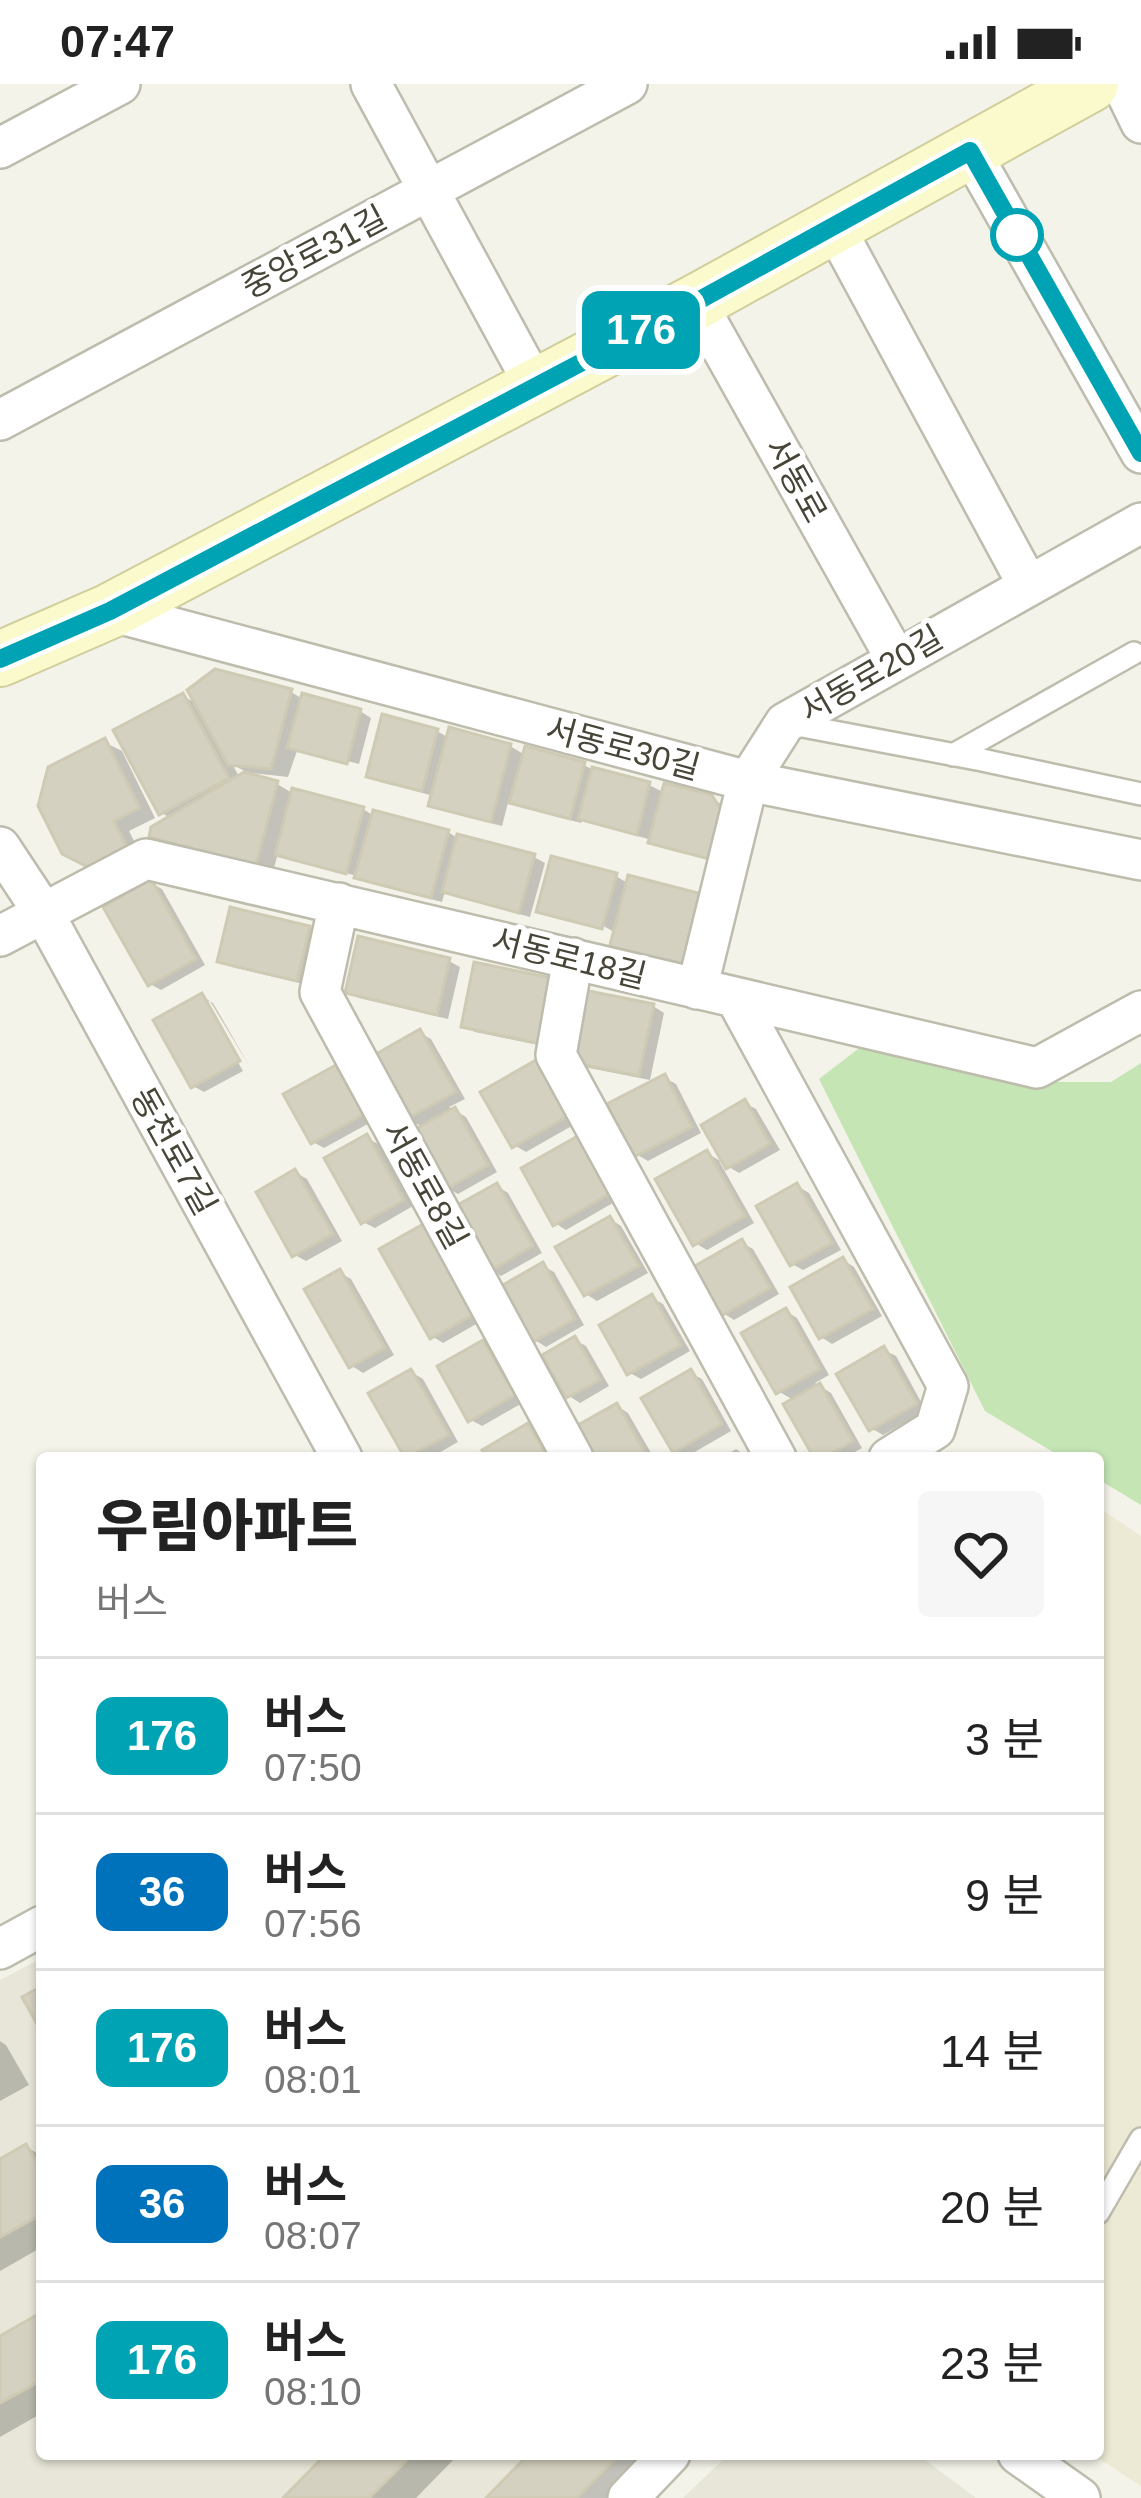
<!DOCTYPE html>
<html lang="ko">
<head>
<meta charset="utf-8">
<style>
  :root { --surface:#fff; --page:#f6f6f6; --text:#222; --muted:#767676; --line:#e0e0e0 }
  body { margin:0; font-family:Arial,"Noto Sans KR",sans-serif; background:var(--page); color:var(--text); height:100vh; display:flex; flex-direction:column; font-size:45px; white-space:nowrap }
  * { box-sizing:border-box; margin:0 }
  p { font-size:39px; color:var(--muted) }
  .icon { flex:none; width:66px; height:66px; fill:none; stroke:currentColor; stroke-width:2; stroke-linecap:round; stroke-linejoin:round }
  .map { position:relative; flex:1; overflow:hidden }
  .drawer { position:absolute; left:36px; top:1368px; width:1068px; height:1008px; display:flex; flex-direction:column; background:var(--surface); border-radius:12px; box-shadow:0 3px 9px #0004 }
  .drawer>* { flex:none }
  .badge { padding:0 24px; border-radius:18px; font-size:42px; line-height:78px }
  .map>.badge { position:absolute; translate:-50% -50%; box-shadow:0 0 0 6px #fff }
  .round { display:grid; place-items:center; flex:none; width:126px; height:126px; border-radius:12px; background:var(--page) }
  .headline { display:flex; align-items:center; justify-content:space-between; height:204px; padding:0 60px }
  h1 { font-size:57px; font-weight:800; line-height:90px }
  ul { padding:0; list-style:none }
  li { display:flex; align-items:center; gap:36px; height:156px; padding:0 60px; border-top:3px solid var(--line) }
  li div { flex:1 }
  li b { display:block; font-size:45px }
  li em { font-style:normal }
  li .badge { min-width:132px; font-weight:700; text-align:center }
  .status { display:flex; justify-content:space-between; align-items:center; height:84px; padding:0 60px; background:var(--surface); direction:ltr }
  .status svg { height:33px; fill:currentColor }
  .map>svg:first-child { display:block }
  .residential { fill:#e7e6d8 }
  .education { fill:#ecead4 }
  .green { fill:#c5e5b5 }
  .shadow { fill:#0003; fill-rule:evenodd }
  .building { fill:#d4d1c0; stroke:#cfcab3; stroke-width:3 }
  .lines { fill:none; stroke-linecap:round; stroke-linejoin:round }
  .lane-casing { stroke:#bebcad; stroke-width:26 }
  .street-casing { stroke:#bebcad; stroke-width:44 }
  .secondary-casing { stroke:#d0ce9c; stroke-width:58 }
  .lane { stroke:#fff; stroke-width:21 }
  .street { stroke:#fff; stroke-width:39 }
  .secondary { stroke:#fbfacc; stroke-width:54 }
  .line-casing { stroke:#fff; stroke-width:27 }
  .line { stroke:#00a3b4; stroke-width:18 }
  .stop-dot { fill:#fff; stroke:#00a3b4; stroke-width:6 }
  .labels { text-anchor:middle; dominant-baseline:central; stroke-width:10; stroke-linejoin:round; paint-order:stroke }
  .street-label { font-size:33px; fill:#474438; stroke:#fff }
</style>
</head>
<body>
<div class="status"><b>07:47</b><svg viewBox="0 0 49 12"><path d="M0 12V9h3v3zM5 12V6h3v6zM10 12V3h3v9zM15 12V0h3v12zM26 1h20v11H26zM47 4h2v5h-2z"/></svg></div>
<div class="map">
<svg width="1141" height="2414" viewBox="0 0 1141 2414">
  <rect width="100%" height="100%" fill="#f3f3e9"/>
  <path class="residential" d="M42,1874v496h574l-44,44h-572v-518z
    M729,2370h188l59,44h-293z"/>
  <path class="education" d="M1098,1423l43,29v950l-49,-32h6z"/>
  <path class="green" d="M871,955l163,43h77l30,-19v442l-43,-26v-21h-35l-78,-47 -166,-332z"/>
  <path class="shadow" d="M216,588l75,20 12,7 57,12 11,7 -12,46 -61,-16 -10,29 -37,-4 -1,4 27,7 17,10 69,15 11,7 74,16 8,5 78,20 11,6 -15,54 -74,-20 -11,-6 -3,11 -73,-19 -11,-7 -69,-16 -11,-7 -5,19 -104,-27 -17,-10 19,-17 -10,-5 22,-117 16,9zM232,680l16,9 -8,5z
    M437,647l12,7 61,8 15,9 59,10 9,5 56,15 16,8 46,5 12,7 5,60 -65,-17 -11,-8 -59,-16 -10,-6 -2,5 -57,-15 -15,-9 -7,27 -59,-15 -11,-6 2,-9 -54,-14 -11,-6z
    M104,658l18,9 33,67 -26,13 14,28 -33,17z
    M616,792l13,8 -13,49 -25,-14 -3,5 7,4 -44,-11 -11,-7z
    M151,799l11,6 43,76 -44,25 -11,-6z
    M309,845l11,6 -12,50 -76,-18 -11,-7z
    M449,877l11,6 -12,52 -89,-21 -11,-6z
    M477,882l76,82 -78,-16 -11,-7z
    M202,912l11,7 37,64 -40,-66h-7l40,70 -39,21 -11,-6z
    M653,922l11,7 -14,67 -66,-13 -11,-6z
    M420,949l11,6 34,60 -16,8 17,10 31,55 -39,22 -11,-6 -23,-60 -17,-10z
    M536,979l11,7 30,53 -51,29 -12,-7z
    M336,984l11,7 26,46 -49,27 -11,-6z
    M665,994l11,6 25,49 -53,28 -12,-7z
    M745,1019l11,6 24,41 -41,23 -20,-12 35,62 -47,27 -12,-7 12,-90 20,12z
    M583,1053l42,59 -59,34 -11,-7z
    M367,1054l11,6 35,62 -38,22 -12,-6z
    M295,1088l12,7 35,62 -36,20 -11,-6z
    M497,1102l11,7 34,60 -41,23 -11,-7z
    M797,1102l12,7 32,57 -38,20 -11,-6z
    M610,1135l11,7 27,47 -51,28 -11,-7z
    M742,1159l11,6 26,45 -45,26 -11,-7z
    M383,1166l102,69 -42,24 -11,-7z
    M843,1176l11,7 28,49 -50,28 -11,-7z
    M543,1182l11,6 30,53 -38,22 -11,-7z
    M340,1189l11,6 43,76 -31,18 -11,-7z
    M652,1214l11,6 27,47 -49,28 -11,-6z
    M786,1227l11,7 32,57 -14,8 16,10 31,55 -18,10h-27l-22,-57 -17,-10z
    M575,1256l11,6 23,40 -29,17 -11,-7z
    M483,1259l11,7 30,52 -42,24 -11,-6z
    M884,1266l12,6 30,55 -43,24 -12,-7z
    M411,1288l12,7 35,63 -28,16 -22,-1 -36,-63z
    M691,1289l11,6 29,52 -45,26 -11,-6z
    M617,1322l11,7 26,45h-66z
    M528,1343l11,6 14,25h-63z
    M736,1365l13,9h-28z
    M0,1957l6,4 23,40 -29,16z
    M26,2063l16,9v91l-42,24v-109z
    M42,2232v97l-42,24v-98z
    M330,2370h129l-43,44h-129z
    M534,2370h133l-43,44h-134z"/>
  <path class="building" d="M215,585l77,20 -21,80 -43,-4 -41,-75z
    M183,609l46,85 -70,37 -46,-85z
    M302,609l59,16 -14,55 -60,-16z
    M382,630l56,15 -16,62 -56,-14z
    M449,643l62,17 -20,78 -63,-16z
    M105,654l35,70 -26,13 14,28 -38,19 -28,-14 -24,-48 10,-39z
    M525,662l60,16 -15,57 -61,-16z
    M592,683l58,15 -13,53 -59,-16z
    M244,688l34,9 -22,84 -107,-28 2,-10z
    M664,699l48,12 16,27 -11,39 -69,-18z
    M292,704l72,19 -18,67 -71,-19z
    M373,726l76,20 -18,68 -77,-20z
    M457,750l78,20 -16,59 -77,-21z
    M551,772l66,17 -15,56 -66,-17z
    M628,791l78,20 -20,74 -77,-20z
    M151,795l45,80 -48,27 -45,-79z
    M230,823l80,19 -13,55 -80,-19z
    M358,852l92,22 -13,57 -92,-22z
    M474,878l82,17 -14,65 -81,-17z
    M584,906l70,14 -15,72 -70,-14z
    M202,909l38,68 -49,27 -38,-68z
    M420,945l36,63 -51,28 -36,-62z
    M536,976l32,56 -56,32 -32,-56z
    M336,981l28,49 -53,30 -28,-50z
    M665,990l27,53 -58,30 -27,-53z
    M745,1015l25,45 -44,25 -25,-44z
    M455,1023l33,58 -43,25 -33,-59z
    M583,1049l33,57 -63,36 -32,-58z
    M367,1050l37,66 -43,24 -37,-66z
    M707,1066l38,66 -52,30 -38,-67z
    M295,1085l38,65 -41,23 -36,-65z
    M497,1099l36,63 -45,26 -36,-64z
    M797,1099l35,60 -42,23 -34,-60z
    M610,1132l29,50 -55,30 -29,-49z
    M425,1139l51,90 -46,26 -51,-90z
    M742,1155l28,49 -49,28 -28,-49z
    M843,1173l30,52 -54,30 -29,-52z
    M543,1178l32,57 -42,23 -32,-56z
    M340,1185l45,79 -36,20 -45,-79z
    M652,1210l29,51 -54,30 -28,-50z
    M786,1224l34,61 -44,25 -35,-61z
    M575,1252l25,44 -34,18 -24,-43z
    M483,1256l32,55 -47,27 -31,-56z
    M884,1262l33,58 -48,27 -33,-57z
    M411,1285l38,66 -44,23 -37,-65z
    M691,1285l31,55 -49,29 -32,-55z
    M820,1299l33,58 -30,17h-9l-31,-54z
    M617,1319l31,55h-63l-16,-28z
    M528,1339l20,35h-62l-4,-8z
    M42,1902v47l-20,-36z
    M26,2060l16,27v43l-42,23v-78z
    M42,2228v68l-42,23v-67z
    M326,2370h87l-44,44h-86z
    M529,2370h91l-43,44h-91z"/>
  <g class="lines">
    <defs>
      <path id="lane" d="M792,640l190,36 159,34
        M953,671l181,-102
        M1098,2129l43,-74"/>
      <path id="street" d="M371,0l164,302
        M1122,0l19,39
        M0,64l120,-64
        M970,67l171,302
        M834,142l194,359
        M696,218l200,357
        M0,336l627,-336
        M110,527l638,170 393,79
        M0,763l43,65 299,546
        M339,819l-19,89 253,466
        M0,852l146,-77c298,68 594,142 891,209l104,-57
        M573,874l-17,97 220,403
        M697,905l51,-208 37,-58 356,-200
        M737,916l211,386 -13,43 -46,29
        M0,1865l42,-23
        M1018,2370l62,44
        M628,2414l42,-44"/>
      <path id="secondary" d="M0,575l110,-48 586,-309 395,-218"/>
    </defs>
    <use href="#lane" class="lane-casing"/>
    <use href="#street" class="street-casing"/>
    <use href="#secondary" class="secondary-casing"/>
    <use href="#lane" class="lane"/>
    <use href="#street" class="street"/>
    <use href="#secondary" class="secondary"/>
  </g>
  <g class="lines">
    <defs>
      <path id="line" d="M0,575l110,-48 586,-309 274,-151 171,302"/>
    </defs>
    <use href="#line" class="line-casing"/>
    <use href="#line" class="line"/>
  </g>
  <circle class="stop-dot" cx="1017" cy="151" r="24"/>
  <g class="labels">
    <g class="street-label">
      <text transform="translate(314 168) rotate(-28)">중앙로31길</text>
      <text transform="translate(796 396) rotate(61)">서동로</text>
      <text transform="translate(871 590) rotate(-30)">서동로20길</text>
      <text transform="translate(623 664) rotate(15)">서동로30길</text>
      <text transform="translate(569 874) rotate(14)">서동로18길</text>
      <text transform="translate(174 1067) rotate(61)">동천로7길</text>
      <text transform="translate(425 1101) rotate(61)">서동로8길</text>
    </g>
  </g>
</svg>
<b class="badge" style="left:641px;top:246px;background:#00a3b4;color:#fff">176</b>
<section class="drawer">
<div class="headline"><div><h1>우림아파트</h1><p>버스</p></div><a class="round"><svg class="icon" aria-label="heart" viewBox="0 0 24 24"><path d="M12 20l-8-8c-3-5 5-10 8-4 3-6 11-1 8 4z"/></svg></a></div>
<ul>
<li><span class="badge" style="background:#00a3b4;color:#fff">176</span><div><b>버스</b><p>07:50</p></div><em>3 분</em></li>
<li><span class="badge" style="background:#0072bc;color:#fff">36</span><div><b>버스</b><p>07:56</p></div><em>9 분</em></li>
<li><span class="badge" style="background:#00a3b4;color:#fff">176</span><div><b>버스</b><p>08:01</p></div><em>14 분</em></li>
<li><span class="badge" style="background:#0072bc;color:#fff">36</span><div><b>버스</b><p>08:07</p></div><em>20 분</em></li>
<li><span class="badge" style="background:#00a3b4;color:#fff">176</span><div><b>버스</b><p>08:10</p></div><em>23 분</em></li>
</ul>
</section>
</div>
</body>
</html>
